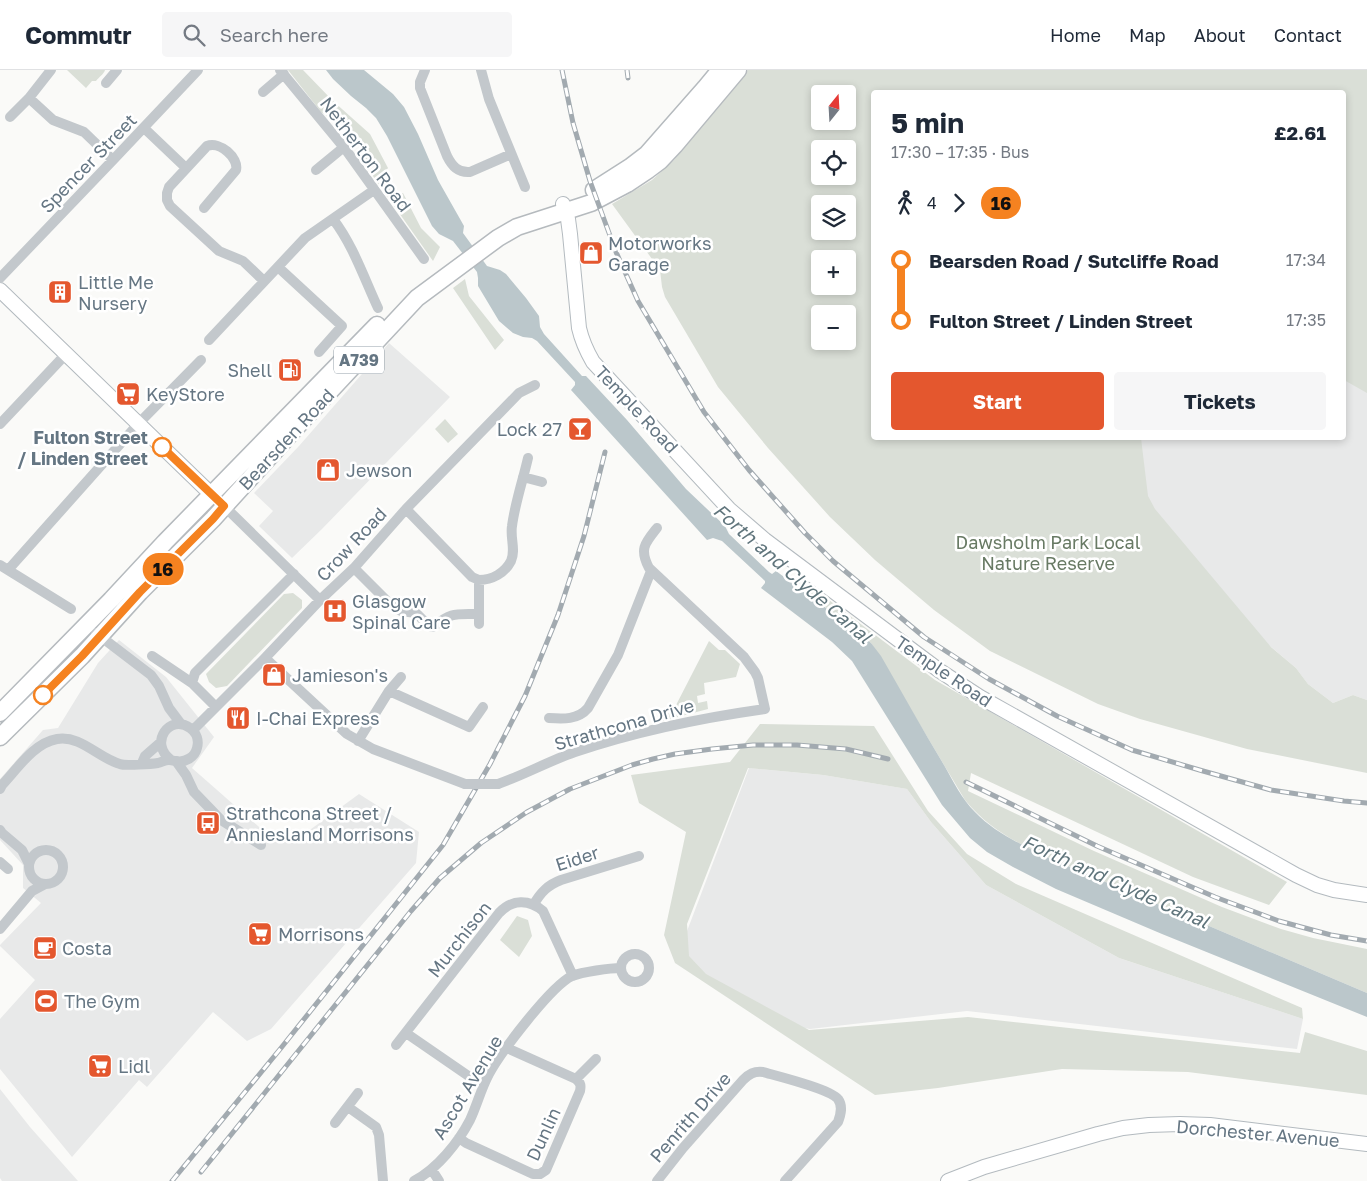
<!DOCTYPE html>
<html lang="en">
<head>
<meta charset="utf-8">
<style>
  :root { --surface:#fff; --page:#f6f6f7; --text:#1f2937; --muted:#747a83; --line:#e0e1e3; --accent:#e4572e }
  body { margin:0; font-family:"Golos Text",sans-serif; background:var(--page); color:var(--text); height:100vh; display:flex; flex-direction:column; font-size:19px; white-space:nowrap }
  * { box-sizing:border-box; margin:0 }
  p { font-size:16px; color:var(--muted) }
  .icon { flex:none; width:28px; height:28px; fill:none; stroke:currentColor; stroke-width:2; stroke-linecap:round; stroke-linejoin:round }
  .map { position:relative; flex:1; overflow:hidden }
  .side { position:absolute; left:871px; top:20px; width:475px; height:350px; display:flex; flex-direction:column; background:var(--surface); border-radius:5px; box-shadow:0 2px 8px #0003 }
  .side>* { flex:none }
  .badge { padding:0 10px; border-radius:16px; font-size:18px; line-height:32px }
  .needle { width:32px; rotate:18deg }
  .buttons { position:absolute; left:811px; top:15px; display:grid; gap:10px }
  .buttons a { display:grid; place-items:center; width:45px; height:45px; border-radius:5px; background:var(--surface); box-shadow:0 2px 8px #0003; font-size:25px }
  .map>.badge { position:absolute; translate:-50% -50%; box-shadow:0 0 0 2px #fff }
  .legs { display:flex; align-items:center; gap:8px; height:55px; padding:0 20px; font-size:16px }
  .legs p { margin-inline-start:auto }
  .summary { display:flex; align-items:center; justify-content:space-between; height:85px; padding:0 20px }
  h1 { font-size:28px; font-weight:700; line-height:38px }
  .button { display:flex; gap:10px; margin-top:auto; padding:10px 20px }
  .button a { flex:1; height:58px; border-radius:5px; background:var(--accent); color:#fff; font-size:20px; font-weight:700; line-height:58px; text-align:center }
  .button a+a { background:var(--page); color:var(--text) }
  ul { padding:0 20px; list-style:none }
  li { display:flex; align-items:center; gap:18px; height:60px; font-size:19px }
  li i { display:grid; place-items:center; width:8px; height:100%; margin:0 6px; background:currentColor }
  li i::after { content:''; width:12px; height:12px; margin:-6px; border:4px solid; border-radius:50%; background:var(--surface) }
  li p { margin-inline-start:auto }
  li:first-child i { background:linear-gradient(#0000 50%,currentColor 0) }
  li:last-child i { background:linear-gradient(currentColor 50%,#0000 0) }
  header { display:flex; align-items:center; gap:30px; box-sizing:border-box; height:70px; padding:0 25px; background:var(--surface); border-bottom:1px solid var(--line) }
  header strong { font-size:24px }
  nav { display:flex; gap:28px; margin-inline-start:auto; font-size:18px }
  .search { width:350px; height:45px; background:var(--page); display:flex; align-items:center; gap:12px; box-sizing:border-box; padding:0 18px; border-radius:5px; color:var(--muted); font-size:19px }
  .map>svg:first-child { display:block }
  .built { fill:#e8e9e9 }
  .green { fill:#dadfd7; fill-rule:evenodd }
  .water { fill:#bbc7cb }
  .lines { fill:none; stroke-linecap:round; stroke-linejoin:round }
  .secondary-casing { stroke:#b3babf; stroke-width:16 }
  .primary-casing { stroke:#b5babe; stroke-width:19 }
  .street { stroke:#c3c8cc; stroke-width:10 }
  .secondary { stroke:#fff; stroke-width:14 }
  .primary { stroke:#fff; stroke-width:16 }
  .rail-casing { stroke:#a2aab0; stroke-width:5 }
  .rail { stroke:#fff; stroke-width:3; stroke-dasharray:9; stroke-linecap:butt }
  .street-bridge { stroke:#c3c8cc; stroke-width:10 }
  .line-1-casing { stroke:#fff; stroke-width:11 }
  .line-1 { stroke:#f58220; stroke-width:8 }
  .stop-1-dot { fill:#fff; stroke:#f58220; stroke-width:2.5 }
  .labels { text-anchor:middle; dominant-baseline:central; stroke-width:5; stroke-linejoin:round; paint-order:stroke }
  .shield { fill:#fff; stroke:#939fa8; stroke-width:1 }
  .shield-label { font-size:16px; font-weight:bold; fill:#657683 }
  .street-label { font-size:18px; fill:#657683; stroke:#fff }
  .poi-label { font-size:18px; fill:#657683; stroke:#fff; text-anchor:start }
  .stop-label { font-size:18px; font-weight:bold; fill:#657683; stroke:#fff; text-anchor:end }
  .park-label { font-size:18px; fill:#687a64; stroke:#fff }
  .water-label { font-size:19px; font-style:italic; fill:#60757c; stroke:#fff }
</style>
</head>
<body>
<header>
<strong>Commutr</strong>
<div class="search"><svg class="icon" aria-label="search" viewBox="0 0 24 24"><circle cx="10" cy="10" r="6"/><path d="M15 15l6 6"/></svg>Search here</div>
<nav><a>Home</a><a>Map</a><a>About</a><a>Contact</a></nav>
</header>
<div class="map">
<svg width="1367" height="1111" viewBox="0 0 1367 1111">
  <rect width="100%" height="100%" fill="#fafaf8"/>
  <path class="built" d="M389,273l61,54 -128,132 -30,29 -33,-32 14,-15 -19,-18 45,-47z
    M1344,304l23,12v314l-14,-5 -20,8 -25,-19 -12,-16 -38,-32 -113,-131 -7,-67h206z
    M119,570l47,37 48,60 -22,31 82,72 33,-8 52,-38 60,38 -3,31 -145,166 -24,12 -34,-29 -66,75 -8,-7 -67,77 -72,-88v-50l35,-39 -35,-34v-1l41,-42 -18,-15v-23l-23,-25v-61l43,-49 15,-2 40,-65z
    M749,698l74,7 84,14 24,33 55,63 133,73 184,61 -6,30 -330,-38 -157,18 -40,-7 -80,-59 -6,-24z
    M0,1019l30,38 48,54h-76l-2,-3z"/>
  <path class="green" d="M67,0h38c-1,4 -6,7 -9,11h-4l-6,7z
    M288,0h15l30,31 37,33 18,34 -6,8 12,19 9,-2 18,35 19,19 -7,14 -72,-102 1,-20 -41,-27z
    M748,0h619v323l-23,-13v-288h-470v346h267l7,58 7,13 116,138 25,21 12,16 25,19 20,-8 14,5v73l-120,-24 -107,-30 -42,-15 -108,-53 -56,-41 -59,-50 -45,-43 -62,-69 -50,-61 -53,-90 -3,-10 -2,-17 -48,-66 40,-24 22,-20 69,-82zM820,24h28v27h-28zM820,79h28v27h-28zM820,134h28v27h-28zM820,189h28v27h-28zM820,244h28v27h-28z
    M465,209l4,17 35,44 -9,10 -42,-62z
    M445,349l13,15 -10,9 -13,-14z
    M801,509l134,101 352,202 -18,23 -76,-28 -222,-104 -3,18 126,60 128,56 59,22 32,9 54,11v44l-325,-138c-30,-15 -55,-28 -77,-55l-94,-157 -18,-15 -57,-43z
    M293,523l9,7v8l-75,78 -11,2 -7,-6 -3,-8 78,-80z
    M709,571l10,9h6l15,14 -4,13 -32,6 1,11 -8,2 1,7 9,-2 1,8 -53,14 19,-14z
    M760,654l114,2 54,85 39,43 49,30 286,124 1,11 -184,-61 -133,-73 -55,-63 -24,-33 -84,-14 -75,-7 -61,156 2,32 17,18 103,56 159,-13 332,36 5,-21 62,19v44l-179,-23 -126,-3 -124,19 -63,7 -200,-132 -11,-28 22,-103 -47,-29 -8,-28 99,-13z
    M517,846l11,4 4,16 -13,21 -19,-17z"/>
  <path class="water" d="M326,0h38l29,24 11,13 14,27 20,46 26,46 -1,7 24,33 13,4 6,4 20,24 13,18 1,11 4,7 38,42h4l41,44 59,69 39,37 4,8 40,38 3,2 4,-3 77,57 18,15 10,13c21,36 41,73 63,109 9,16 18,34 31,47 19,20 44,31 67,43l325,138v24l-205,-83 -106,-45 -43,-22 -26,-15 -17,-14 -28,-33 -90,-144 -20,-19 -71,-54 4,-5v-2l-43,-40 -9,-3 -6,2 -136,-150 4,-5v-3l-38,-41 -5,-3 -9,-1 -10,-4 -14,-12 -21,-35v-8l-1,-6 -24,-31 -14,-7 -7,-8 -45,-90 -11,-18 -10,-10 -15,-12 -18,-17z"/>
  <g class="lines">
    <defs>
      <path id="secondary" d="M563,134l5,15 2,15 9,94c3,13 7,22 14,34l136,147 36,31 175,131 40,26 316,178 21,10 17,5 33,5
        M0,220l212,205
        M948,1111l36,-14 114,-33 25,-6 26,-3 31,-1 30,1 157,19"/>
      <path id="primary" d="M594,120l36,-23 17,-13 58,-66 15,-18
        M0,643l111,-113 54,-58 212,-217
        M0,667l82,-81 58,-64 73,-73 89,-98 115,-123 81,-60 19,-11 74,-24 36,-19 21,-14 12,-9 15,-16 63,-75"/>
    </defs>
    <use href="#secondary" class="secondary-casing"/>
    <use href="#primary" class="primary-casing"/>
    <path class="street" d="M51,0l-22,28 24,22 31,12 29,28
      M280,0l66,80 78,109
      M425,0l-5,12v6l27,68c5,10 11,17 23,16l41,-18
      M481,0l8,29 36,88
      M106,13l11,-13
      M263,22l21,-18
      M10,47l19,-19
      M144,58l42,40
      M316,100l28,-23
      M204,138l32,-38c3,-12 -16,-29 -29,-24l-38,41 -2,6v7l3,6 49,45 24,10 21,20
      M333,149c20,26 31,59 45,89
      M278,197l64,59 -23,26
      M0,208l113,-118 85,-90
      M209,270l96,-102 69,-48
      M0,354l66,-70
      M523,407l19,5
      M224,436l96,94
      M406,439l66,68 7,3v44
      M0,495l71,44
      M354,498l34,34 8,6 5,3 15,2 13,13 4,1c18,-15 22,-13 45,-13
      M8,500l130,-146 63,-64
      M479,510c13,0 26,-7 32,-19 5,-11 -1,-23 1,-35 3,-23 11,-46 16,-68
      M96,563l55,42 8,11 10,22 12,16
      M152,586l40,27
      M265,588l82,76 26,15 92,35
      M389,621l80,36 14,-20
      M216,637l-24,-24 3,-10 99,-99
      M549,648c14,1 29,2 39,-10l30,-53 33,-84
      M193,660l72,-72 55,-58 34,-32 52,-59 113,-116 16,-8
      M358,671l31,-50 12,-14
      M176,691l10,14 8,17 27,28 40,25
      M142,693l3,-7 16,-14
      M498,714c26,-9 51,-23 77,-32 62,-21 126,-34 190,-43l-7,-31 -3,-6 -11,-15 -95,-89c-10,-19 -4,-25 8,-40
      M0,719l2,-4c16,-17 32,-42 55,-46 24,-4 41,19 63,25 5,2 32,0 38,-1 4,-1 7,-3 11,-3 4,0 3,1 7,1 9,2 19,-4 21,-13 2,-7 0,-15 -7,-20 -20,-15 -42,15 -19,32
      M0,760l2,3 20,17 7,14
      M29 797a17 17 0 1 1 34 0a17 17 0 1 1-34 0Z
      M0,792l8,7
      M534,834c7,-12 14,-19 27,-24l78,-24
      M0,859l32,-38 13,-7
      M621 898a14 14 0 1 1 28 0a14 14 0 1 1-28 0Z
      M406,963l77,53
      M396,975l103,-132c13,-14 30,-14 44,-2l30,65
      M576,1009l20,-20
      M348,1037l28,20 3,8 4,46
      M335,1053l23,-30
      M459,1068l7,5 67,31h7l6,-4 34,-79c1,-5 1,-8 -4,-12l-69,-31
      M432,1100l7,11
      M414,1111c23,-12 44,-38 56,-61 7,-15 11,-31 19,-46 12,-22 62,-88 83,-98 10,-4 38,-8 49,-8
      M657,1111l26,-33 60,-68c6,-6 11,-9 20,-8 14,4 67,17 75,27 5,7 3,15 0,23l-53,59"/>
    <use href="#secondary" class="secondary"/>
    <use href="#primary" class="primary"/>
    <defs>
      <path id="rail" d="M562,0l11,53 17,58 26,71 22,49 66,111 45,58 56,63 28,28 91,76 65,42 68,37 75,34 71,21 68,19 73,11 23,2
        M627,0l1,8
        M966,712l131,64 118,51 64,24 52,14 36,6
        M201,1102l210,-261 29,-33 41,-35 46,-31 43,-23 62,-24 21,-6 22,-5 37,-5 41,-4h44l49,4 42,10
        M172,1111l109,-133 162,-203 47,-81 35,-68 33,-81 26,-79 21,-84"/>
    </defs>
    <use href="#rail" class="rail-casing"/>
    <use href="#rail" class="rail"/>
    <path class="street-bridge" d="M465,714h33"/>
  </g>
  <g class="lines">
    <defs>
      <path id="line-1" d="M43,625l39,-39 58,-64 73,-73 11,-13 -62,-59"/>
    </defs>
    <use href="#line-1" class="line-1-casing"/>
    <use href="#line-1" class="line-1"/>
  </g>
  <defs>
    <symbol id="shop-square" viewBox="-11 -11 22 22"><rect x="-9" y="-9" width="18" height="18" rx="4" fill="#e4572e" stroke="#fff"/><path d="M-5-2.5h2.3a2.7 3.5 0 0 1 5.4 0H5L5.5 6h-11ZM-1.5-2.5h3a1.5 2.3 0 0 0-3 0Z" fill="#fff"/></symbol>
    <symbol id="building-square" viewBox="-11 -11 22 22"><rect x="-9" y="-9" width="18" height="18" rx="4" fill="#e4572e" stroke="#fff"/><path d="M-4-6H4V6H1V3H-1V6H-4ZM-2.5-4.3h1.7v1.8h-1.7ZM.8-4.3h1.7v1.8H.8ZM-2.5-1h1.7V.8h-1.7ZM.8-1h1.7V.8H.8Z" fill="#fff"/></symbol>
    <symbol id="fuel-square" viewBox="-11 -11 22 22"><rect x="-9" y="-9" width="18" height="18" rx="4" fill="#e4572e" stroke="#fff"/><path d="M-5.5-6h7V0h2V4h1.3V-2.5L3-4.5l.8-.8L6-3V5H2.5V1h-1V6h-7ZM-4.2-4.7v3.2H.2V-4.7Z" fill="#fff"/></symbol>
    <symbol id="supermarket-square" viewBox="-11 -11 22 22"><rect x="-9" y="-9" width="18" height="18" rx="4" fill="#e4572e" stroke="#fff"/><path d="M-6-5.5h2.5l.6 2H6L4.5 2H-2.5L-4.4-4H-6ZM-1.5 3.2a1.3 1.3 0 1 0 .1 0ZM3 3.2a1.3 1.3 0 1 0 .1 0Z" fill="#fff"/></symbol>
    <symbol id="bar-square" viewBox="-11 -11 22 22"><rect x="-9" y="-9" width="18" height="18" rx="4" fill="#e4572e" stroke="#fff"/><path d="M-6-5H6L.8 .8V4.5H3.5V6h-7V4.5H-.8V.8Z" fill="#fff"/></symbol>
    <symbol id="hospital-square" viewBox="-11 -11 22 22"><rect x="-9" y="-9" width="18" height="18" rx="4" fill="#e4572e" stroke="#fff"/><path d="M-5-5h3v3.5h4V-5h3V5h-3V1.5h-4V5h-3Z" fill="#fff"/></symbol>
    <symbol id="restaurant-square" viewBox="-11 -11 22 22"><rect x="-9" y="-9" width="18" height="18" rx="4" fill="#e4572e" stroke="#fff"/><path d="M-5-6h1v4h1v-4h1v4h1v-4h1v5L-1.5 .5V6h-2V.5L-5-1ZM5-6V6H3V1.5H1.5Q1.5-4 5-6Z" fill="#fff"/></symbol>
    <symbol id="bus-square" viewBox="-11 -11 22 22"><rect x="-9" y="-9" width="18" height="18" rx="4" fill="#e4572e" stroke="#fff"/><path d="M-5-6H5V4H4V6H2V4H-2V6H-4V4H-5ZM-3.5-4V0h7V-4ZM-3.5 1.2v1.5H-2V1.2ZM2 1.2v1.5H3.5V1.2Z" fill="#fff"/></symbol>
    <symbol id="cafe-square" viewBox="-11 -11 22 22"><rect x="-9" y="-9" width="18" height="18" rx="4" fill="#e4572e" stroke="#fff"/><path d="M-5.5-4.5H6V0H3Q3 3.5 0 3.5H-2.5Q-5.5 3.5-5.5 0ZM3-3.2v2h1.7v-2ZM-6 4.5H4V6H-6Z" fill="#fff"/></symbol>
    <symbol id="stadium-square" viewBox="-11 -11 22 22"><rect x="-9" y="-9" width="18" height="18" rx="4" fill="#e4572e" stroke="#fff"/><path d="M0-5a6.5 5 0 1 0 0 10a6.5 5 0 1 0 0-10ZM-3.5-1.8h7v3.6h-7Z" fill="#fff"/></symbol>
  </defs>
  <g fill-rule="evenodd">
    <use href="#shop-square" x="577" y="169" width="28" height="28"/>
    <use href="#building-square" x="46" y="208" width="28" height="28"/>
    <use href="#fuel-square" x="276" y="286" width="28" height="28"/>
    <use href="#supermarket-square" x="114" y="310" width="28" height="28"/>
    <use href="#bar-square" x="566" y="345" width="28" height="28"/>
    <use href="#shop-square" x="314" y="386" width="28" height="28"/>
    <use href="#hospital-square" x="321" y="527" width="28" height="28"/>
    <use href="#shop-square" x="260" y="591" width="28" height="28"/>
    <use href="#restaurant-square" x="224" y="634" width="28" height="28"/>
    <use href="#bus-square" x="194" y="739" width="28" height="28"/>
    <use href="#supermarket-square" x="246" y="850" width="28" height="28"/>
    <use href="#cafe-square" x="31" y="864" width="28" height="28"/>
    <use href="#stadium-square" x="32" y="917" width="28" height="28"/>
    <use href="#supermarket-square" x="86" y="982" width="28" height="28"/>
  </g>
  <g class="stop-1-dot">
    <circle cx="162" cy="377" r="9"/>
    <circle cx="43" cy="625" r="9"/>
  </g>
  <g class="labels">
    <rect class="shield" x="334" y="276.5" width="50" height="27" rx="4"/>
    <g class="shield-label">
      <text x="359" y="290">A739</text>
    </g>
    <g class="street-label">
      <text transform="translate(366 84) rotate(53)">Netherton Road</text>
      <text transform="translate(88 93) rotate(-46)">Spencer Street</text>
      <text transform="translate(637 339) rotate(47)">Temple Road</text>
      <text transform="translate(286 369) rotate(-47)">Bearsden Road</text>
      <text transform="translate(351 474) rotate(-47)">Crow Road</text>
      <text transform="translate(944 601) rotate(34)">Temple Road</text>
      <text transform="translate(624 654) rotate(-16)">Strathcona Drive</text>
      <text transform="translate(577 788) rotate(-18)">Eider</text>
      <text transform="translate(459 869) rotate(-52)">Murchison</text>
      <text transform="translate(467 1017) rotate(-59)">Ascot Avenue</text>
      <text transform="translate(690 1047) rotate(-49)">Penrith Drive</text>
      <text transform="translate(1258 1063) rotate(5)">Dorchester Avenue</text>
      <text transform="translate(543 1064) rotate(-65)">Dunlin</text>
    </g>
    <g class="poi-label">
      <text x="608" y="173">Motorworks<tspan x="608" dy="21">Garage</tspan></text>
      <text x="78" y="212">Little Me<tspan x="78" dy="21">Nursery</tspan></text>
      <text x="272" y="300" text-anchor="end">Shell</text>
      <text x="146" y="324">KeyStore</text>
      <text x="562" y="359" text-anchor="end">Lock 27</text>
      <text x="346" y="400">Jewson</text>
      <text x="352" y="531">Glasgow<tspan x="352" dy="21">Spinal Care</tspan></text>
      <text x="292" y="605">Jamieson's</text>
      <text x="256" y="648">I-Chai Express</text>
      <text x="226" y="743">Strathcona Street /<tspan x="226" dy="21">Anniesland Morrisons</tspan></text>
      <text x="278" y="864">Morrisons</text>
      <text x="62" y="878">Costa</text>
      <text x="64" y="931">The Gym</text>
      <text x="118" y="996">Lidl</text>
    </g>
    <g class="stop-label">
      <text x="148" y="367">Fulton Street<tspan x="148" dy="21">/ Linden Street</tspan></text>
    </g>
    <g class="park-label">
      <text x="1048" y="472">Dawsholm Park Local<tspan x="1048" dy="21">Nature Reserve</tspan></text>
    </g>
    <g class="water-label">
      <text transform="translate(793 503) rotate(41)">Forth and Clyde Canal</text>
      <text transform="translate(1116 811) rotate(24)">Forth and Clyde Canal</text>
    </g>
  </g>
</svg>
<div class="buttons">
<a><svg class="needle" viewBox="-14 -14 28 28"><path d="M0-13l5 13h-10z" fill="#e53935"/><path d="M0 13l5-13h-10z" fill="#747a83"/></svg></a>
<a><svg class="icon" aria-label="locate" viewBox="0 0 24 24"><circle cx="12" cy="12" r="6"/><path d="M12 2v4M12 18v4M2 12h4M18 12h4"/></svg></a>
<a><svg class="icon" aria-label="layers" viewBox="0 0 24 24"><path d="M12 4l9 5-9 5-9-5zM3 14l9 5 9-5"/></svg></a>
<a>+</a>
<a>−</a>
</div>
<b class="badge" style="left:163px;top:499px;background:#f58220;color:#111">16</b>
<section class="side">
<div class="summary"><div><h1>5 min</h1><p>17:30 – 17:35 · Bus</p></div><b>£2.61</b></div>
<div class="legs"><svg class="icon" aria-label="walk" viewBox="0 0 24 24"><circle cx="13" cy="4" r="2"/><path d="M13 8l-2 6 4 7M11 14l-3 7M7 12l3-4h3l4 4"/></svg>4<svg class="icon" aria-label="forward" viewBox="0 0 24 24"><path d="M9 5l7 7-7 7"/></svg><b class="badge" style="background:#f58220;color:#111">16</b></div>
<ul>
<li><i style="color:#f58220"></i><b>Bearsden Road / Sutcliffe Road</b><p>17:34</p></li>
<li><i style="color:#f58220"></i><b>Fulton Street / Linden Street</b><p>17:35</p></li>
</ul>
<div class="button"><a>Start</a><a>Tickets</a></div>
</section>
</div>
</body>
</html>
